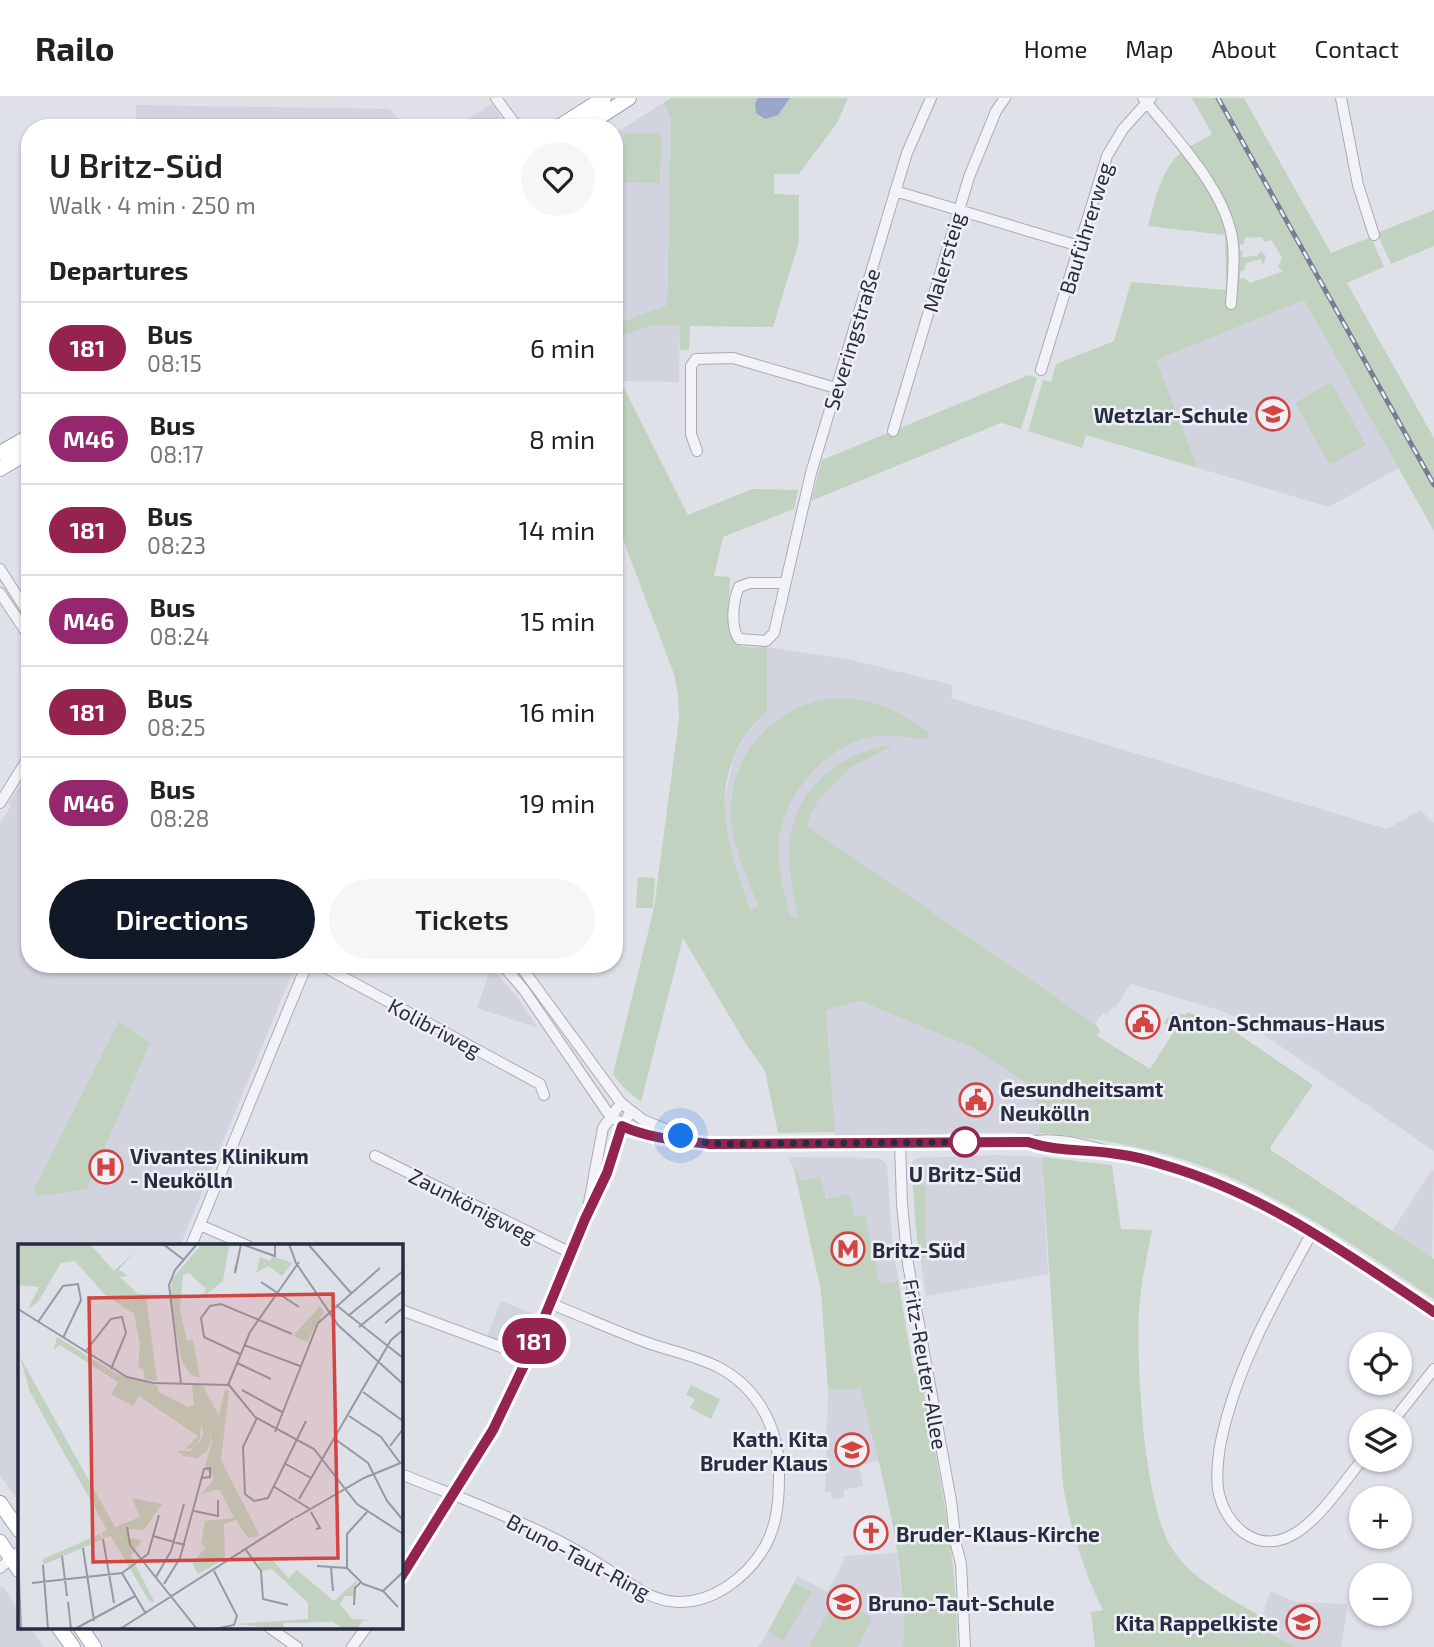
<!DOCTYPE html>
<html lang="en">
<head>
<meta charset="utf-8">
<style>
  :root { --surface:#fff; --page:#f6f6f6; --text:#222; --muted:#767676; --line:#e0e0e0; --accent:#111827 }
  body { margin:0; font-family:"Exo 2",sans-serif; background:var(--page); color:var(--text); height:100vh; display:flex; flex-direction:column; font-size:26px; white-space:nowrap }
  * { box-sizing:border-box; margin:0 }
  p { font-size:23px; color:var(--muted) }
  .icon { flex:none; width:38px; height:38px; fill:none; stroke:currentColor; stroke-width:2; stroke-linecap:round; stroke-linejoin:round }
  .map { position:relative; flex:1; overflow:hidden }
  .sheet { position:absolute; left:21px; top:21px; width:602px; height:854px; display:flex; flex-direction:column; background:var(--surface); border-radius:28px; box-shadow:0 2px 5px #0004 }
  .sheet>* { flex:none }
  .badge { padding:0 14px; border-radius:23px; font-size:24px; line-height:46px }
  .buttons { position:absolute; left:1349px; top:1234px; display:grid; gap:14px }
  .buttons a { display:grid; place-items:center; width:63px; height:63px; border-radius:50%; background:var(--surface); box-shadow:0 2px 5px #0004; font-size:35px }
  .you { position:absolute; width:35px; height:35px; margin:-18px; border:5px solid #fff; border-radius:50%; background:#1a73e8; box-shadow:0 0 0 10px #1a73e833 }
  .map>.badge { position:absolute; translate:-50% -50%; box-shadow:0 0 0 4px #fff }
  h2 { padding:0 28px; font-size:26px; line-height:63px }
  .round { display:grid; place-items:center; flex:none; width:74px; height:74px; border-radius:37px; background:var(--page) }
  .headline { display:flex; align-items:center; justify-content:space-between; height:119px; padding:0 28px }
  h1 { font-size:33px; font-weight:600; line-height:52px }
  .action { display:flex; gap:14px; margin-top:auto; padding:14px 28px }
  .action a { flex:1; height:80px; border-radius:42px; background:var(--accent); color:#fff; font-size:28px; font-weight:600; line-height:80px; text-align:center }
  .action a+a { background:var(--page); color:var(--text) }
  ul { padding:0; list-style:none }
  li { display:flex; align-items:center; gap:21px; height:91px; padding:0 28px; border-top:2px solid var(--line) }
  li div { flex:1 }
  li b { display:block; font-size:26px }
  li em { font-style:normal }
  li .badge { min-width:77px; font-weight:700; text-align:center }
  header { display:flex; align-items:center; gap:42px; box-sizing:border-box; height:98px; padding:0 35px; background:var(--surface); border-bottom:2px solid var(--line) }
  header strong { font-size:33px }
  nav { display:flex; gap:38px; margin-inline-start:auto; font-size:24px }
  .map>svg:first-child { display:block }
  .built { fill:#d1d3de }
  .green { fill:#c1d3c0; fill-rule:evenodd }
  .water { fill:#98a7ca }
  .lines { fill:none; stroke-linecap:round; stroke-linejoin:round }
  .minor-casing { stroke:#a8abb6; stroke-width:12 }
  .major-casing { stroke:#9ea2b5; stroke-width:16 }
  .minor { stroke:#f2f2f7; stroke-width:10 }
  .major { stroke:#fff; stroke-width:14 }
  .rail-casing { stroke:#787d93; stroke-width:5 }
  .rail { stroke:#eef0f6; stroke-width:2.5; stroke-dasharray:8; stroke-linecap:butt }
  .line-casing { stroke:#fff; stroke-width:16 }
  .line { stroke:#94244d; stroke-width:10 }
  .walk { stroke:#272c40; stroke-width:7; stroke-dasharray:0 12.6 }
  .stop-dot { fill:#fff; stroke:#94244d; stroke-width:3.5 }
  .labels { text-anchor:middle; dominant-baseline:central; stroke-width:5; stroke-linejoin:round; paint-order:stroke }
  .street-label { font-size:21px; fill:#272c40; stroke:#eef0f6 }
  .poi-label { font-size:21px; font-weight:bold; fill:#272c40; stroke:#eef0f6; text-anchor:start }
  .stop-label { font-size:21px; font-weight:bold; fill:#272c40; stroke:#eef0f6 }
  .inset-road { fill:none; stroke:#9599a5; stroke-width:2 }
  .view { fill:#d24540; fill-opacity:0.15; stroke:#d24540; stroke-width:3.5 }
  .inset-edge { fill:none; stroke:#272c40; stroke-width:3.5 }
</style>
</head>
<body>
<header>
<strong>Railo</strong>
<nav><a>Home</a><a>Map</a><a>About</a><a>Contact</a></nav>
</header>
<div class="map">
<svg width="1434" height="1549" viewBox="0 0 1434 1549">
  <rect width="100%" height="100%" fill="#dfe1e9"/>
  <path class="built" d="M663,5l8,15 -4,188 -53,19v-191z
    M492,6l15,24h-53l1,-1z
    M136,7l254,4 15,19h-269z
    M1304,201l95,169 -70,39 -131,-39 -42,-108z
    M652,227l28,1 -1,56 -57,-1 -8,-13v-29z
    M767,549l85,13 101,25 -2,13 436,131 33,-19 14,13v328l-192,-131 -20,-9 -91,-27 -16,24 -2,-1 -6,8 -4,-2 -8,11 -289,-199 -3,91 -13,3 -39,-9 -23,-66 -4,-28 1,-20 8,-36 13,-25 21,-24z
    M30,672v194h266l-116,282h-161v255l-19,-25v-653l11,-17 -3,-2z
    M491,869l25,29 22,32 -61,-20z
    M860,903l111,46 64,42 6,47 -30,-4 -64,1 -17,3 -44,-2 -1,2 -50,1 -9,-128z
    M998,1057l44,2 6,117 -122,22 -11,-73 -3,-61 4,-4z
    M788,1059l92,1 7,7 5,74 10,65 -18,3 -19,-92 -10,2 -54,-36z
    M1432,1072l2,1 -2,87 -40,-27z
    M501,1203l31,12 -10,26 -9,6 -26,-9z
    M860,1288l19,75 -20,4 4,21 -19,4v7l-12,2 -1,-7h-6l3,-103 18,1z
    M897,1455l6,52v42h-145l22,-34 17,-37 30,16 17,-31v-5z
    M0,1489h4l15,25v16h11l14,19h-44z
    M1270,1493l26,11 52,2 -7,43h-44l-38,-20z"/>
  <path class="green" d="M671,0h177l-11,25 -38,51h-25v20l25,1v47l-26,85 -83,-1 -1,24h-9v-24l-28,-1 -38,14v-14l53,-20 4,-187 -8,-15z
    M1192,0h52l87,155 40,-16 13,30 -37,16 87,155v93l-130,-231 -148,60 42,108 -112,-33 -4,13 -54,-17 15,-51 8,2 5,-18 58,-23 17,-59 95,8 -1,-55 -77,-9c7,-25 13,-59 35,-75 9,-7 20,-11 29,-17zM1261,139l4,5 6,-2 11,17 -4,10 5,4 -33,12 -6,-5h-4v-6l4,-2 2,-7 15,-4 1,6 4,-6 -1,-4 -4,-4 -4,5 -15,1 1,-5 -3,-2v-5l4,-1 1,-6z
    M625,35h36l-1,50 -36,-1z
    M1434,112v36l-43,18 -14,-31z
    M614,270l74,147 64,-26 46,1 -4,19 -71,28 -9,39 16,1c0,16 -7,59 10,68 8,4 19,2 27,2v64c-7,8 -16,16 -22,25 -38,59 -15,115 6,174l8,-3c-13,-32 -30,-67 -28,-103 4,-65 65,-116 130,-104 26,4 47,18 68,32l-3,7c-15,-1 -33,-5 -48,-3 -51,5 -98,62 -100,112 0,23 7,47 12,69h8c-3,-19 -9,-40 -9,-59 -2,-61 44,-104 101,-113l1,2 -40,20 -33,33 -12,25 289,199 5,6 -3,6 53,33 25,-39 -11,-7 8,-11 13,3 2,-3 35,11 91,62 -42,61v4l163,109v40c-71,-48 -142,-97 -221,-129 -54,-21 -115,-32 -173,-37l-5,-44 -64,-42 -111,-46 -34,9 9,122 -57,1 -13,-62 -21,-30 -61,-103 -42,164 -18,-15 -10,-13 41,-166 25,-189 -1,-25 -4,-20 -50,-132 -10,-20z
    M1029,277l8,3 -16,51 -20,-6 -190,78 11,-41z
    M1331,284l35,63 -36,20 -35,-62z
    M638,779l17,1 -2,30h-17z
    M119,923l31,22 -63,146 -48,7 -4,-3v-6z
    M1042,1059l70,8 9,64 31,1c-5,26 -11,53 -13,79 -3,53 5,200 34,241 21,31 58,49 89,67l-3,11 38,19h-202l-4,-35 12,-2c-20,-40 -32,-80 -40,-124z
    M793,1067l8,16 19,-4 6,22 23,-5 6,23 10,-2 15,69 18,-3 16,92 6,-1c17,91 38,182 37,275h-54c4,-88 -22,-175 -43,-260l-14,3 -18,-1 -7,-98z
    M913,1087h12l1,67h7l-4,5 -10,2z
    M691,1287l29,14 -9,20 -21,-11 5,-9 -9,-4z
    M794,1485l18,9 -29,49 -15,-10z
    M840,1500l32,20 -14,29h-47l-1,-3 26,-45z"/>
  <path class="water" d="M758,0h32l-12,17 -13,4 -9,-6 -1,-10z"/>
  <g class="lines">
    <defs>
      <path id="minor" d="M496,0l22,30
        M1143,0c32,40 85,94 90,146 2,20 -1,40 -2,60
        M1341,0l17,87 16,50
        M895,93l184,55
        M1041,272l66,-214 16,-27 28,-31
        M893,333l76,-254 27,-66 9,-13
        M697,353l-6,-17v-68l5,-7 37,-1 103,30
        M0,471l30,47
        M785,485h-35l-11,4c-6,13 -9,40 0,52l27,2 8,-8 37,-160 78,-261 18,-59 24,-55
        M0,495l30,45
        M0,705l30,-48
        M319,866l221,120 4,11
        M502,866l22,26 86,126 26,16 44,9 45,4 303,-3c29,-6 60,4 88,11 35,10 70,17 103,30 78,33 145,82 215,129
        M519,866l102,139 22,17 42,17
        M1028,1044l17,6 39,4
        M900,1045l2,61 6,60 43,237 5,43 5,20 4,83
        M375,1058l196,97
        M589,1105l14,-75 18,-25
        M200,1127l48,21
        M1313,1133c-37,67 -76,134 -92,210 -3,16 -5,31 -3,48 6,36 39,67 76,45 26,-15 49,-51 68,-74
        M191,1148l116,-282
        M401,1212l127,47
        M1393,1323l41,-52
        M401,1376c49,20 99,38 146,61 21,10 41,22 60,34 23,14 43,32 71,33 35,1 69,-25 86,-54 13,-22 15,-47 15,-72 1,-45 -19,-87 -61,-109 -22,-11 -47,-16 -70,-24 -33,-12 -66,-27 -99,-40
        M0,1470l19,-16
        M401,1479c47,-68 94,-145 127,-221 26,-60 51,-120 78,-180 10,-21 13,-44 24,-64
        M270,1530l27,19
        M352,1549l14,-19"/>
      <path id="major" d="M557,30l47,-30
        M583,30l46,-30
        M0,355l30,-17
        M0,371l30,-18
        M0,1405l19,27
        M0,1444l19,28
        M59,1530l14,19
        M81,1530l13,19"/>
    </defs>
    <use href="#minor" class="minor-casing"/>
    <use href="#major" class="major-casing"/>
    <use href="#minor" class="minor"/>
    <use href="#major" class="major"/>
    <defs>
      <path id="rail" d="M1218,0l216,387"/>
    </defs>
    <use href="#rail" class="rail-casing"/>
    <use href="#rail" class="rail"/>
  </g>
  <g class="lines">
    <defs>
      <path id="line" d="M401,1479l92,-147 35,-73 57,-138 22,-46 15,-47c28,13 58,14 88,18l318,-2c29,10 59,7 89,12 16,2 32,6 47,11 101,29 183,89 270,147"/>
    </defs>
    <use href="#line" class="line-casing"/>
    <use href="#line" class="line"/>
    <path class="walk" d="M681,1038l19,6 25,2 240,-2"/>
  </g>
  <defs>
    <symbol id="school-ring" viewBox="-11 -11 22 22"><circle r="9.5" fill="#eef0f6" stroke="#d24540" stroke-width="1.5"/><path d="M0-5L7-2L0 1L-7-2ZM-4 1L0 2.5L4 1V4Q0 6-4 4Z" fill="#d24540"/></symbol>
    <symbol id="civic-ring" viewBox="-11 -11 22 22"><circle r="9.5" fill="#eef0f6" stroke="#d24540" stroke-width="1.5"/><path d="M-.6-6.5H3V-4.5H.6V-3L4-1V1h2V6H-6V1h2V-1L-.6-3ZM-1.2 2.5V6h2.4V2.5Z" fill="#d24540"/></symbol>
    <symbol id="hospital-ring" viewBox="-11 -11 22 22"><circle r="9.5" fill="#eef0f6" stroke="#d24540" stroke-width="1.5"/><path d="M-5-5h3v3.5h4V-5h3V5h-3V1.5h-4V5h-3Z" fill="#d24540"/></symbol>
    <symbol id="metro-ring" viewBox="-11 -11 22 22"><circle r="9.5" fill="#eef0f6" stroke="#d24540" stroke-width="1.5"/><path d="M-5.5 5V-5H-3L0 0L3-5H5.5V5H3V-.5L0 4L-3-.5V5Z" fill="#d24540"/></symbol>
    <symbol id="church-ring" viewBox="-11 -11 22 22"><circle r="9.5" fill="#eef0f6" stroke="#d24540" stroke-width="1.5"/><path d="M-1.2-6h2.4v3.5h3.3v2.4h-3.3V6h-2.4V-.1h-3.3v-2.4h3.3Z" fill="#d24540"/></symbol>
  </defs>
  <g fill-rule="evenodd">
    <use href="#school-ring" x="1254" y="297" width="38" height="38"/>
    <use href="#civic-ring" x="1124" y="905" width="38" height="38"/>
    <use href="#civic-ring" x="957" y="983" width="38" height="38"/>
    <use href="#hospital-ring" x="87" y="1050" width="38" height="38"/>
    <use href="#metro-ring" x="829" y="1132" width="38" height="38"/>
    <use href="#school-ring" x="833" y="1333" width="38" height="38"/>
    <use href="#church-ring" x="852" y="1416" width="38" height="38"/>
    <use href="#school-ring" x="825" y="1485" width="38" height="38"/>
    <use href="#school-ring" x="1284" y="1505" width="38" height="38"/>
  </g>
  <circle class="stop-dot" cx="965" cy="1044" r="14"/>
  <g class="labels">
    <g class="street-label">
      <text transform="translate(1085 130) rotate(-73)">Bauführerweg</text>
      <text transform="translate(943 164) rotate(-74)">Malersteig</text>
      <text transform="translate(851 241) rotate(-73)">Severingstraße</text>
      <text transform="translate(435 929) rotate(28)">Kolibriweg</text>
      <text transform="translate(473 1107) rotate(27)">Zaunkönigweg</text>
      <text transform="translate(926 1266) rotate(80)">Fritz-Reuter-Allee</text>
      <text transform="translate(579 1458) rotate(28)">Bruno-Taut-Ring</text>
    </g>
    <g class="poi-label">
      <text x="1248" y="316" text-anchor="end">Wetzlar-Schule</text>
      <text x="1168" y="924">Anton-Schmaus-Haus</text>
      <text x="1000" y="990">Gesundheitsamt<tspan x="1000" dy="24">Neukölln</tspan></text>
      <text x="130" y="1057">Vivantes Klinikum<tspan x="130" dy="24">- Neukölln</tspan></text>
      <text x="872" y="1151">Britz-Süd</text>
      <text x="828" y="1340" text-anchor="end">Kath. Kita<tspan x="828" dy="24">Bruder Klaus</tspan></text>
      <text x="896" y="1435">Bruder-Klaus-Kirche</text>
      <text x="868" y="1504">Bruno-Taut-Schule</text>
      <text x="1278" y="1524" text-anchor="end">Kita Rappelkiste</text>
    </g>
    <g class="stop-label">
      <text x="965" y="1075">U Britz-Süd</text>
    </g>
  </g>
  <g transform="translate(18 1146)">
    <rect width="385" height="385" fill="#dfe1e9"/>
    <path d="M5,0h67l24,27 21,-20 -19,22 4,-3 8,6 -8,1 18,17 29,-1 -21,2 11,86 -12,-2 -2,-10 -5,-1 2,-23 -6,-31 -29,-19 -30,-34 -14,2 -23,39 -10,7 11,-22 -21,-2v-38zM184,0l36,3h-9l-6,34 -20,16 3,-8 -17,-16 -6,2 -3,35 7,31 6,-1 7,38 -10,-4 -9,-15 -11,-58 2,-22zM224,5l28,12 2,-5 20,7 -10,13 -14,-10 -12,7 4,-16zM302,62l4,6 -17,30 -14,-6zM39,93l60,37 40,11 2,7 29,15 6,-2 -2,-21h10l17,32 6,-27 4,2 -8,69 39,76 -12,2 -12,-18 -12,4 1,35 -27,15 -6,-11 14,-16 -5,-3 4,-23 29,-3 -15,-29 -18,5 13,-15 -9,-12 7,-26 -5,-19 4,18 -4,11 -10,7 -14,-2 -5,-5h12l10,-10 3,-8 -2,-12 -1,18 -6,8 -10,3 14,-14 -59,-40 -6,10 -22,-12 7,-12 -58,-37 -6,5zM2,113l95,170 25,-10 -8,-19 30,6 -18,26 -15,-1v9l13,2 -11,16 24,47 -6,-2 -38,-65 -7,2 -3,-5 6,-3 -77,-138zM82,290l3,5 -60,26v-6zM247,315l7,1 17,18 8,-8 37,31 23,-21 -3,16h-9l-5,8 12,15 19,1 -9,1 -4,8h-14l-11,-7 -50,1 1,6 -48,-5 72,-5v-16l-36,-34 -10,2 -4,-7z" fill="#c1d3c0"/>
    <path class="inset-road" d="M145,0l21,16M223,0l34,12v-12M271,0l7,19 42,62 65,59M290,0l43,49M218,21l-1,8 6,-29M243,38l38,25M318,61l67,53M0,65l109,68 27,6 75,2 26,32 59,32 43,55 46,30M330,72l55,-45M20,78l25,-36 15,-2 3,16 -18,38M367,79l18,-15M341,83l44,-36M226,101l56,21M67,108l26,-33 11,-2 4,16 -15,36M222,110l-36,-17 -3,-19 9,-12 11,-2 71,30M0,118v156M219,119l34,16M163,139l-12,-98 6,-15 22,-26M210,141l22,-53 49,-70M224,146l40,22M345,148l40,29M331,172l32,21 19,26M239,174l-14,29 2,47 9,7 14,-3 38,-77M257,188l43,-109 62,-55M317,195l33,24 19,38 16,19M372,202l13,-17M266,219l27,15M255,242l37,23M281,255l92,-159 12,-10M176,267l24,5v-16M293,268l9,16 -4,1M349,268l-20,22v34l16,16 20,7 20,-19M277,274l69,-40 39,-16M109,283l3,18 67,84M135,292l32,9M85,295l11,64M65,304l11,73M228,306l15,21 2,28 25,6M0,309l3,76M44,312l5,40M25,321l5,64M299,322l30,2M313,324l2,23M196,327l23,45 -3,9 -19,4M104,329l24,41M138,333l15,-26 13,-47M14,339l90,-10 26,-19 11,-39M146,340l16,-26 24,-89 6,-1v9l-8,1M365,347l15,16M50,358l3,27M336,361l1,-17 6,-6M57,385l60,-33M102,385l174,-111"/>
    <path class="view" d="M315,50l5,264 -245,4 -4,-264z"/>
    <rect width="385" height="385" class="inset-edge"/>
  </g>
</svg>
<div class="buttons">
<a><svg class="icon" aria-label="locate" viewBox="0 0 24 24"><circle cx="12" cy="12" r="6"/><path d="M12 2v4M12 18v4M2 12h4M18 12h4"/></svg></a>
<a><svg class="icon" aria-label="layers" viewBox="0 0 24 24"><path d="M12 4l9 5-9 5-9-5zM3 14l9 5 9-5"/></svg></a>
<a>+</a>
<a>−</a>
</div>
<div class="you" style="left:681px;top:1038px"></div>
<b class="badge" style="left:534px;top:1243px;background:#94244d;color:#fff">181</b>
<section class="sheet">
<div class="headline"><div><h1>U Britz-Süd</h1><p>Walk · 4 min · 250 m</p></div><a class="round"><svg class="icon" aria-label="heart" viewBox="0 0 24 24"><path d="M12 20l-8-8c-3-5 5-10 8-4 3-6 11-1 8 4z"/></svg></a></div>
<h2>Departures</h2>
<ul>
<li><span class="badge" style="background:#94244d;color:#fff">181</span><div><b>Bus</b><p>08:15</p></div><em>6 min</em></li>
<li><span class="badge" style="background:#95276e;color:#fff">M46</span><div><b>Bus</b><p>08:17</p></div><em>8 min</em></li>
<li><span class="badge" style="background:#94244d;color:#fff">181</span><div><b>Bus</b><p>08:23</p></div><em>14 min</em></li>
<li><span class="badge" style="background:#95276e;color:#fff">M46</span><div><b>Bus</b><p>08:24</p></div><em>15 min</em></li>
<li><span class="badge" style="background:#94244d;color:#fff">181</span><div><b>Bus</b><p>08:25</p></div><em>16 min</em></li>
<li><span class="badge" style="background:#95276e;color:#fff">M46</span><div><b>Bus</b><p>08:28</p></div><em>19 min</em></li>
</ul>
<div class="action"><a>Directions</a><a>Tickets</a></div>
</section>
</div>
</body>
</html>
